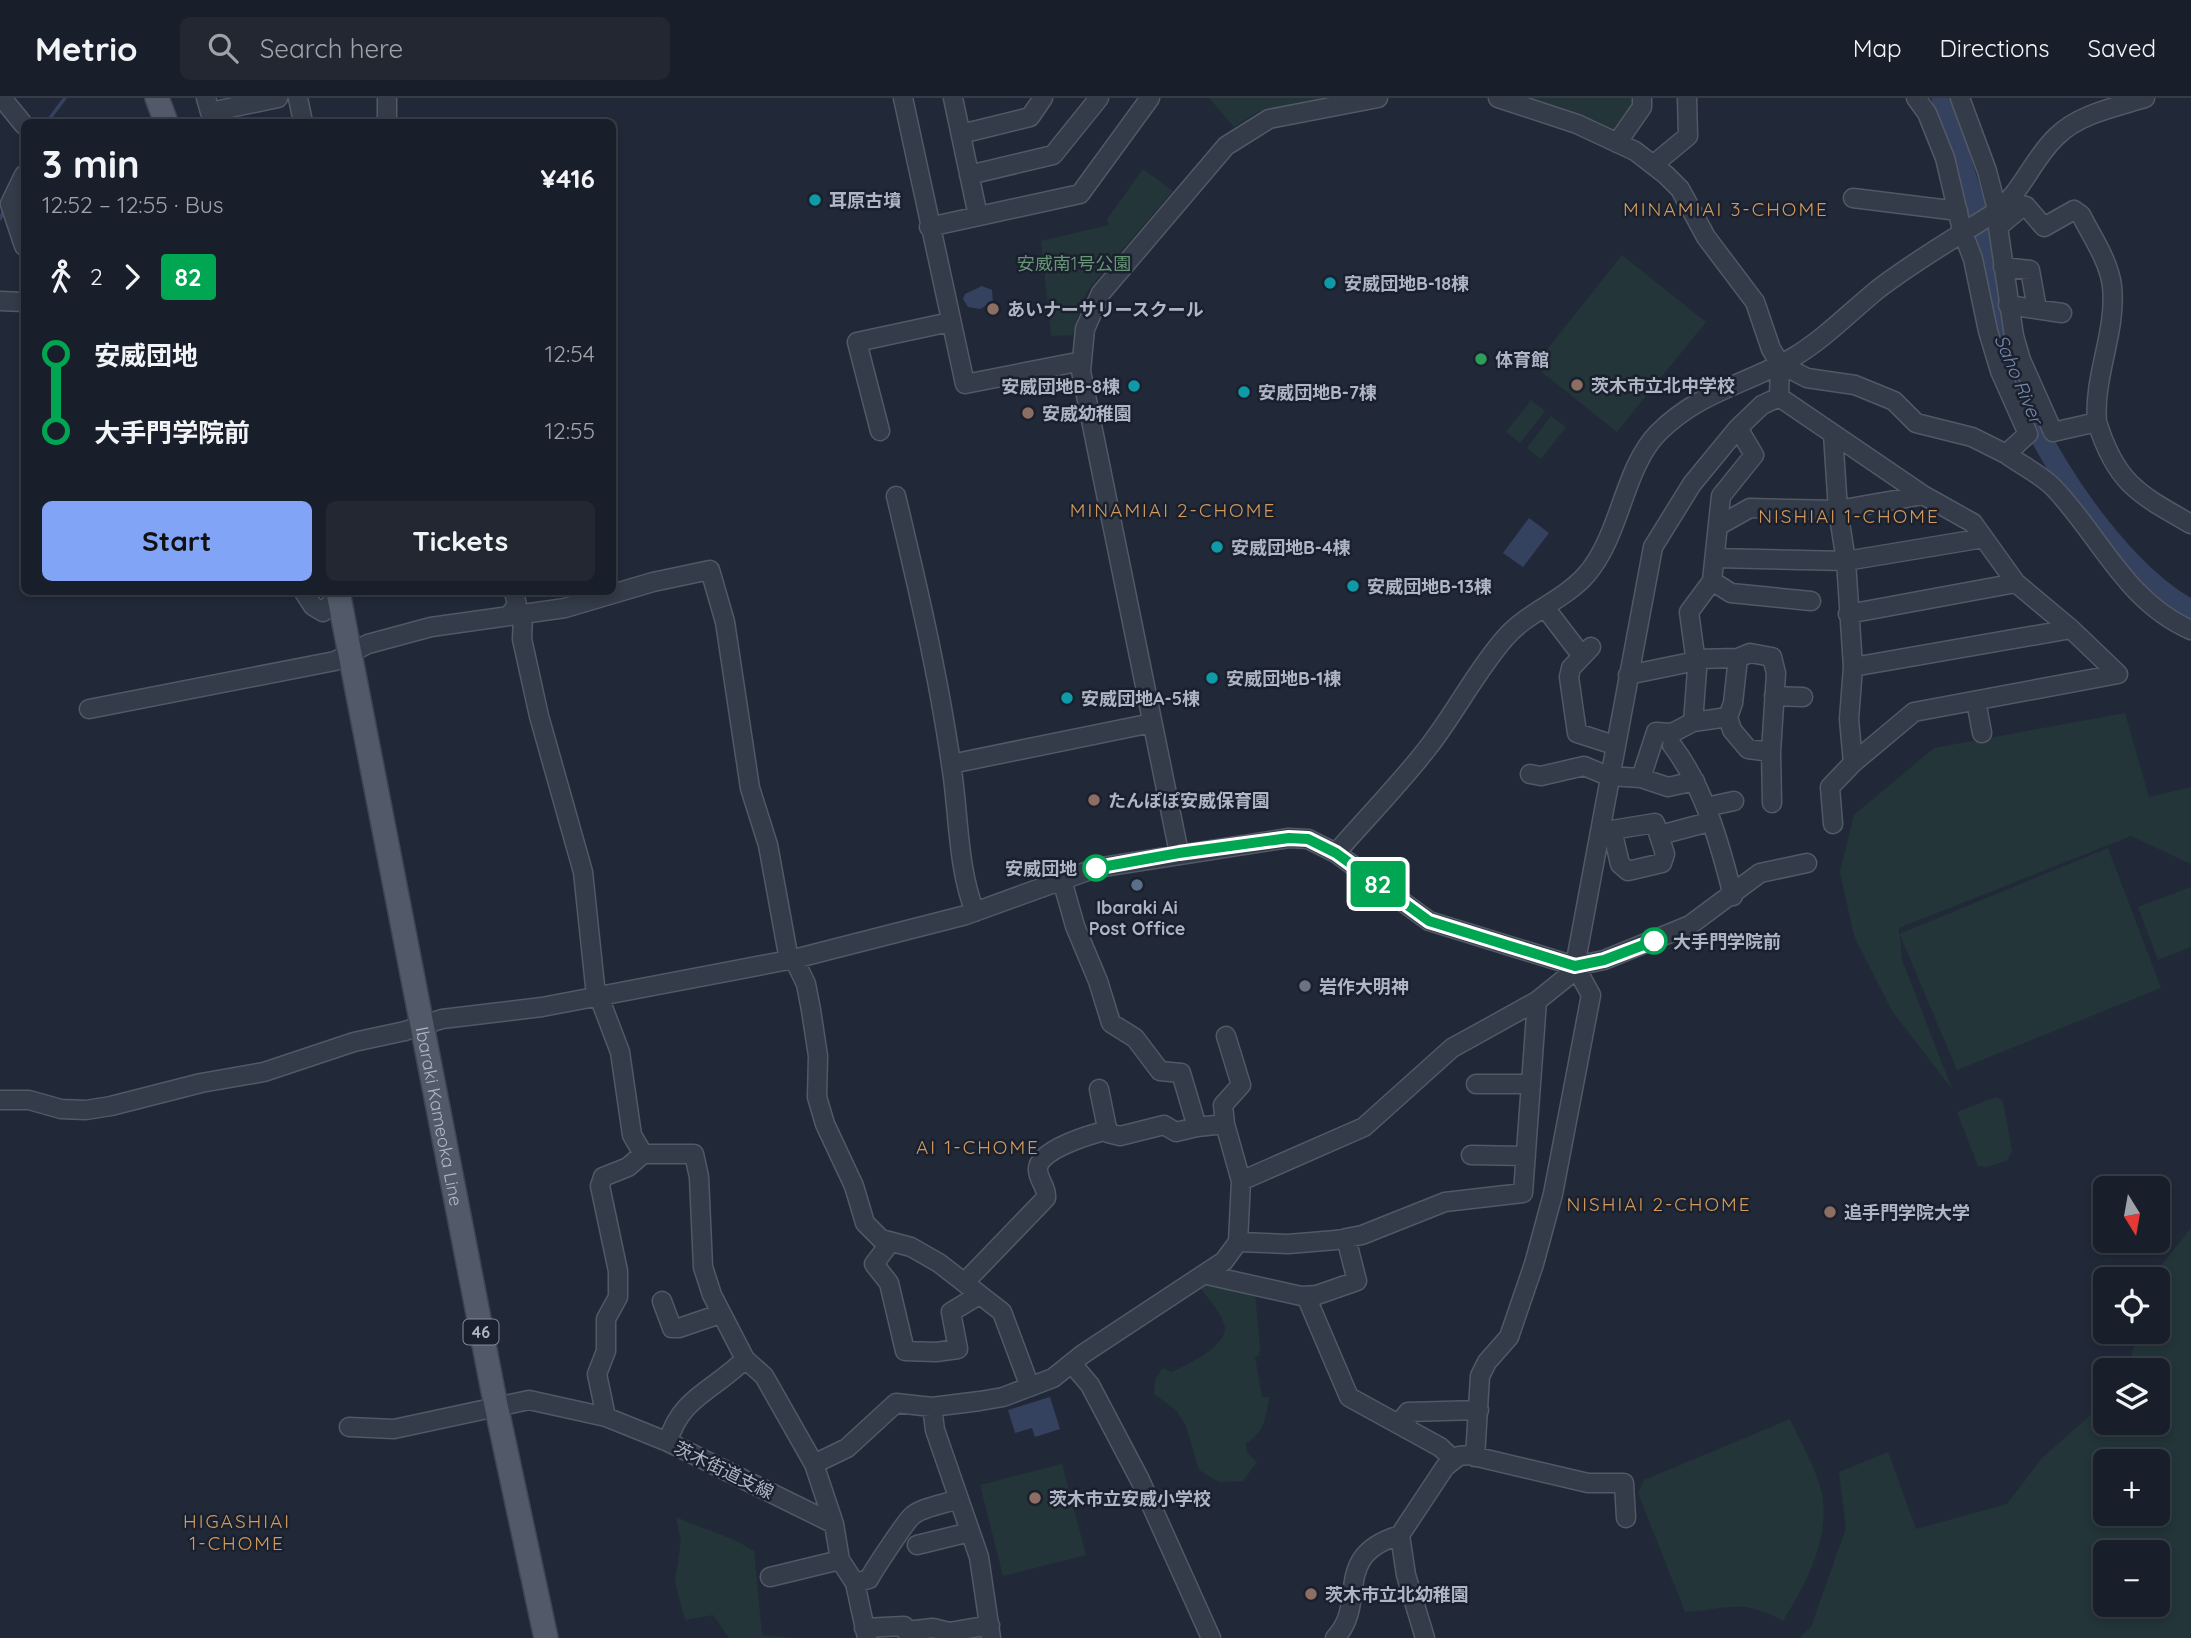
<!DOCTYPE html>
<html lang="en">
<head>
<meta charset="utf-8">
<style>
  :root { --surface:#191f2a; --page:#222732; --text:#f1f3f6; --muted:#9fa2a8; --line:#373d47; --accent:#82a4f7 }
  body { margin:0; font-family:Quicksand,"Noto Sans JP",sans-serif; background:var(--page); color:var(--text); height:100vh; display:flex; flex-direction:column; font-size:26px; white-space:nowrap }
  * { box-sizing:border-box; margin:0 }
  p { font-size:23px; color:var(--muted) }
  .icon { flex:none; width:38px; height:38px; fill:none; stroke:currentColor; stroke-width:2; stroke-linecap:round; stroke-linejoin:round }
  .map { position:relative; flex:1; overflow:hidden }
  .drawer { position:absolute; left:21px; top:21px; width:595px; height:476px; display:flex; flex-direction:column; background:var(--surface); border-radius:10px; box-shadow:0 4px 10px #0003,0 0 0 2px var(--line) }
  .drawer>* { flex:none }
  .badge { padding:0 14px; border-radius:5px; font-size:24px; line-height:46px }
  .needle { width:46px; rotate:169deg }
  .controls { position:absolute; left:2093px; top:1078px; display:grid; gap:14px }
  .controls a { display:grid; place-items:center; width:77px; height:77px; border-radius:10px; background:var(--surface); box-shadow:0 4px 10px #0003,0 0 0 2px var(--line); font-size:35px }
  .map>.badge { position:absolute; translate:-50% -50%; box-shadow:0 0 0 4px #fff }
  .legs { display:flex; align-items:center; gap:10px; height:77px; padding:0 21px; font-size:23px }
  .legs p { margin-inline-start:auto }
  .overview { display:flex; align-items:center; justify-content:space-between; height:119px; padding:0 21px }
  h1 { font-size:38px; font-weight:700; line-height:52px }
  .action { display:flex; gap:14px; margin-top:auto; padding:14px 21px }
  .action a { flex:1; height:80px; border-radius:10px; background:var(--accent); color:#111; font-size:28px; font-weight:700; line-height:80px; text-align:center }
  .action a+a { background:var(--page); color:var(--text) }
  ul { padding:0 21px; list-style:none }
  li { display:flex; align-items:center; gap:24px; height:77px; font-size:26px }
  li i { display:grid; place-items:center; width:10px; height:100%; margin:0 9px; background:currentColor }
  li i::after { content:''; width:18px; height:18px; margin:-9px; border:5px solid; border-radius:50%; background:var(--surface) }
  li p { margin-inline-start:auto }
  li:first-child i { background:linear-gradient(#0000 50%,currentColor 0) }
  li:last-child i { background:linear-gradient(currentColor 50%,#0000 0) }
  header { display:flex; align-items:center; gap:42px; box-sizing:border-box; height:98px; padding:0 35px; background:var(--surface); border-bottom:2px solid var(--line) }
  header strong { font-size:33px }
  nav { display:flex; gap:38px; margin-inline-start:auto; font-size:24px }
  .search { width:490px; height:63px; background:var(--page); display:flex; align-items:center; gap:18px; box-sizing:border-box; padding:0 24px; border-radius:10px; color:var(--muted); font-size:26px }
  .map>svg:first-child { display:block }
  .green { fill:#233539; fill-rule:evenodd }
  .water { fill:#35425f }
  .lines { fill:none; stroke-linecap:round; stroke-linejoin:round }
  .stream { stroke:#35425f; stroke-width:3.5 }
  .river { stroke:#35425f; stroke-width:21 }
  .minor-casing { stroke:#525866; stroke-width:21 }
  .major-casing { stroke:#3e4452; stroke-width:26 }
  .minor { stroke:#343b49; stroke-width:18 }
  .major { stroke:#525a69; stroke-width:23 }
  .line-1-casing { stroke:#fff; stroke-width:16 }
  .line-1 { stroke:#00a651; stroke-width:10 }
  .culture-dot { fill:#0f9aa8; stroke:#1a202d; stroke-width:2.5 }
  .education-dot { fill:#8d6e63; stroke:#1a202d; stroke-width:2.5 }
  .leisure-dot { fill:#2e9e5b; stroke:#1a202d; stroke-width:2.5 }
  .stop-1-dot { fill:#fff; stroke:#00a651; stroke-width:3.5 }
  .service-dot { fill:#5c6f8a; stroke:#1a202d; stroke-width:2.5 }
  .worship-dot { fill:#6b7280; stroke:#1a202d; stroke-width:2.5 }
  .labels { text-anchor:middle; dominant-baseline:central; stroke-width:5; stroke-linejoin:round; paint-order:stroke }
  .shield { fill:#1a202d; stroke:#828897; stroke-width:2 }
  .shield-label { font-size:16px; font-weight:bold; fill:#afb5c5 }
  .poi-label { font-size:18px; font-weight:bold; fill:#afb5c5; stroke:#1a202d; text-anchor:start }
  .park-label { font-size:18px; fill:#679676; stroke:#1a202d }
  .stop-label { font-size:18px; font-weight:bold; fill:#afb5c5; stroke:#1a202d; text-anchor:end }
  .street-label { font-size:18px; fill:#afb5c5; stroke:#1a202d }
  .neighbourhood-label { font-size:19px; letter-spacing:2px; fill:#d29b5d; stroke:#1a202d }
  .water-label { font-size:19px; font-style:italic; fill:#7789ad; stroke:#1a202d }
</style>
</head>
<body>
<header>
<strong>Metrio</strong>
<div class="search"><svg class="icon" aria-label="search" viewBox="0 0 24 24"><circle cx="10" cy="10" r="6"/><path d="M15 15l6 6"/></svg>Search here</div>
<nav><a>Map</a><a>Directions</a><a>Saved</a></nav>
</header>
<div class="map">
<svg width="2191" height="1540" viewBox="0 0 2191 1540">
  <rect width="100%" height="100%" fill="#212938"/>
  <path class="green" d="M1209,0h114l-65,14 -24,15z
    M1513,0h125l-27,35z
    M1143,71l30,22 -82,95 -9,15 -9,34 -22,1 -10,-95 68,-16 -2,-6z
    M1622,157l84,67 -89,110 -83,-66z
    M1531,302l14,11 -25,32 -14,-11z
    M1551,318l15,11 -25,32 -14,-11z
    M2125,615l24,84 42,-10v77l-60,-28 -232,92v6l209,-86 53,140 -204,82 -57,-135 2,25 50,129 -60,-78 -38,-75 -14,-64 14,-57 80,-67z
    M2191,789v60l-33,13 -20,-53z
    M1996,999l7,4 9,50 -4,9 -21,7 -9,-1 -21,-54z
    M2191,1130v410h-392l12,-11 35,-99 -7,-56 49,-20 28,77 91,-25 35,-46 63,-56v21h53v-53h-30l9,-38h21v-53l-7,-1zM2105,1363h53v53h-53zM2105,1454h53v53h-53z
    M1209,1184l46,10 5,57 -1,7 -4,1 7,40h7c-2,18 -5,37 -23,46l1,10 10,9 -14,19 -24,1 -20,-12 -13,-44 -10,-16 -22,-16 1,-14 8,-12 8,4c15,-6 61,-28 53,-48 -4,-13 -16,-26 -24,-36z
    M1790,1321c10,23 27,50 32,75 8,45 -16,90 -39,127 -40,-23 -55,-12 -98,-9l-47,-119 6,-13z
    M1062,1366l24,91 -83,21 -23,-91z
    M676,1419c26,12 53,18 78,34l8,84 38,3h-71l-16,-23 -28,5 -10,-38 6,-41z"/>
  <path class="water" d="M982,188l10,4 1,12 -13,7 -12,-2 -5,-8 2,-5z
    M1529,420l20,15 -26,34 -20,-14z
    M1050,1299l10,32 -25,8 -3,-9 -17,5 -7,-23z"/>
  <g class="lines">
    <path class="stream" d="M47,24l18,-24
      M0,121l5,-11"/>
    <path class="river" d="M1942,0c10,19 11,36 17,56 9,32 22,64 27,97 5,28 6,57 13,85 22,88 111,231 192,274"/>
    <defs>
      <path id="minor" d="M2,0l22,27
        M206,0l4,14 68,-14
        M298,0l5,24
        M903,0l62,286 117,-23
        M953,0l25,118
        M1498,0l79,26 58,27 31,24 14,14 26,48 49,65 16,47 9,15 27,14 48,7 39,16 22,22 56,14 34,17
        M1916,0l11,15 18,45 17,72 11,29 15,72 12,40 28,63 -22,20c15,11 36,21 48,34 46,48 72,114 137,142
        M1960,0l27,73 10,39
        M387,24v-24
        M961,36l69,-17 13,-19
        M1617,45l25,-36v-9
        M1653,67l35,-29 -1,-38
        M24,77l-14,29 14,42
        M969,77l84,-20 46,-57
        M2012,98l10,11 -24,20 16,109 7,24 32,72 44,-10c19,61 41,72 94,102
        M1853,100l105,13
        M2022,109l4,-1 18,21 30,-17 7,5c11,22 28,46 31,71 5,46 -19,90 -15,136
        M929,129l151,-33 70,-96
        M2003,169l27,3 7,39
        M0,203l24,1
        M2008,207l54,8
        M1779,299l144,98 50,28 43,60 55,46 47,45 -204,38 -61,51 -23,24 3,37
        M1779,299l1,-33
        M880,333l-23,-89 93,-20
        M1833,336l5,76 8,51 7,106 -4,52 4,44
        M896,398c21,88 42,177 55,268 8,48 6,103 24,148
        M1718,428l32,-18 88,2 85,-15
        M1715,460l131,3 138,-23
        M1712,483l19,12 80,8
        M304,494l9,14 10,6 16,-17
        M1546,511l36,47
        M511,515l6,-8 -3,-13
        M1848,516l168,-31
        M523,517l-1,24 17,77 44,156 12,114 25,66 12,83 11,19h51l5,23 4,90 9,28 33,64 19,17 50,88
        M1591,549l-20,21 -2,9 8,56 37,12
        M1696,561l42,-1
        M1853,569l218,-38
        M1628,577l68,-14
        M1774,598l29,1
        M1976,603l6,32
        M89,611l246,-48 33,-17 63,-17 134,-19 88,-26 57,-12 15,52 25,166 18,57 21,115
        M1728,619l5,-14 5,-45 12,-5 22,4 4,16 -5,79 1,51
        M1693,624l4,-52 -8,-58 23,-31 9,-85 33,-41 -16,-27
        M1672,647c32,42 48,99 61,151
        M951,666l201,-41
        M1530,676l11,2 43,-10 24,10 33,2 27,9 27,-6
        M1641,680l15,-46 16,1 21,-11 35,-5 4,13 16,19 23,3
        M1706,709l28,-6
        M1655,725l10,31 -3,9 -34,8 -8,-7 -8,-34z
        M1660,737l49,-13
        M1179,755l-98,-482 4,-42 16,-36 125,-147 43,-27 109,-21
        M1336,755c31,-36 65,-70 94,-108 26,-34 47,-75 75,-107 21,-25 59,-38 81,-63 35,-40 37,-106 72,-142 41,-41 86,-48 134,-75 31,-18 57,-45 85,-68 36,-28 76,-51 114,-75 31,-20 40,-55 66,-79 22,-22 59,-29 88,-38
        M1062,782l13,46 23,55 13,42 24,15 25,33 21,2 16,54 28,-3 16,57
        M794,861l12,25 5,26 7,46 -1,41 8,27 29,62 11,37 16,16 30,8 28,16 63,49 28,75
        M1476,986h54
        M1099,991l9,44 12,3 44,-11 12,7 21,-5
        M0,1002h29l32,9 25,1 25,-4 90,-23 63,-11 90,-30 51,-11 37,-12 100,-12 252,-48 172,-44 130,-47 193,-30 19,1 28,14 93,68 146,45 29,-6 86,-35 70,-52 47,-10
        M1225,1026l-2,-19 18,-20 -15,-49
        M1471,1057l55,1
        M1238,1144l50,2 48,-4 26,-5 83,-33 78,-9 14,-192
        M890,1145l-16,21 15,19 16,68 31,1 22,-3 -7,-37 28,-17
        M1207,1177l94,21 16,-1 40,-14 -11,-43
        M965,1184l81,-84c1,-11 -7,-17 -8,-27 -3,-21 54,-37 70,-41
        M1306,1198l43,101 91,50 13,12
        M662,1203l10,27h7l41,-14
        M1073,1267l17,20 50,95 71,158
        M932,1309l3,23 44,127 12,81
        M606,1319l-9,-43 9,-23v-32l12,-22v-26l-18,-85 3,-9 25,-10 15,-13
        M349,1329l45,2 135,-29 77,17 62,25 166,82 6,36 15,23 12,55
        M1409,1332l-5,-13 4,-5 71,-2
        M668,1344c12,-45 47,-52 77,-83
        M1475,1359l5,-81 7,-14 22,-25 25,-73 19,-70 38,-199 -16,-29
        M834,1426l-20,-60 33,-16 49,-45 36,4 48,-6 23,-4 50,-19 30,-24 141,-93 14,-19 3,-61 123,-54 88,-79 85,-47 31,-25 7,-10 78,-419 39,-63 46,-56 24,-23 17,-8
        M917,1447l53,-13
        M770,1479l70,-17
        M855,1485l14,-4c4,-8 37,-58 43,-63 10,-9 33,-12 46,-17
        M864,1530l40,-2 2,5 27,-3 16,4 41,-7
        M1335,1540c34,-36 -5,-82 65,-103
        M1425,1540l-19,-63 -6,-40 45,-68 14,-11 10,-1 119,28h36l2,35"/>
      <g id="major">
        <path d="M157,0l9,24"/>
        <path id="s1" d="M338,494l155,799 53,247"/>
      </g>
    </defs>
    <use href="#minor" class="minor-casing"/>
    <use href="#major" class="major-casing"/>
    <use href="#minor" class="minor"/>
    <use href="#major" class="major"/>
  </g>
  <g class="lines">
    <defs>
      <path id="line-1" d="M1096,770l83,-15 110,-15 19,1 28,14 93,68 146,45 29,-6 50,-19"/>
    </defs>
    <use href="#line-1" class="line-1-casing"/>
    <use href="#line-1" class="line-1"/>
  </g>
  <g class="culture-dot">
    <circle cx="815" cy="102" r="7"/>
    <circle cx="1330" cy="185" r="7"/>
    <circle cx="1134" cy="288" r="7"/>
    <circle cx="1244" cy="294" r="7"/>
    <circle cx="1217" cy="449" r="7"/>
    <circle cx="1353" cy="488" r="7"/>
    <circle cx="1212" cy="580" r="7"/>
    <circle cx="1067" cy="600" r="7"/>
  </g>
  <g class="education-dot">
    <circle cx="993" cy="211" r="7"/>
    <circle cx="1577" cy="287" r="7"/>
    <circle cx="1028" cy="315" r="7"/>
    <circle cx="1094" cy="702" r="7"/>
    <circle cx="1830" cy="1114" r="7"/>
    <circle cx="1035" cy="1400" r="7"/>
    <circle cx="1311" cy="1496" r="7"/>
  </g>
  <circle class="leisure-dot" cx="1481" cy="261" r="7"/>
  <g class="stop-1-dot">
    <circle cx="1096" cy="770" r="12"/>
    <circle cx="1654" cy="843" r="12"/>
  </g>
  <circle class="service-dot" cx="1137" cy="787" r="7"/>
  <circle class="worship-dot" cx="1305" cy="888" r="7"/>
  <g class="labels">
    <rect class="shield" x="463.5" y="1221.5" width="35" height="25" rx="5"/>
    <g class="shield-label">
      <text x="481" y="1234">46</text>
    </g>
    <g class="poi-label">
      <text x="829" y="102">耳原古墳</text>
      <text x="1344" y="185">安威団地B-18棟</text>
      <text x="1007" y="211">あいナーサリースクール</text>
      <text x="1495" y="261">体育館</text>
      <text x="1591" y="287">茨木市立北中学校</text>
      <text x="1120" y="288" text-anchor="end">安威団地B-8棟</text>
      <text x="1258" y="294">安威団地B-7棟</text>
      <text x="1042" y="315">安威幼稚園</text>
      <text x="1231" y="449">安威団地B-4棟</text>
      <text x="1367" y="488">安威団地B-13棟</text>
      <text x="1226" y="580">安威団地B-1棟</text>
      <text x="1081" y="600">安威団地A-5棟</text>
      <text x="1108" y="702">たんぽぽ安威保育園</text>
      <text x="1137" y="809" text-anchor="middle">Ibaraki Ai<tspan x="1137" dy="21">Post Office</tspan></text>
      <text x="1319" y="888">岩作大明神</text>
      <text x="1844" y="1114">追手門学院大学</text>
      <text x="1049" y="1400">茨木市立安威小学校</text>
      <text x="1325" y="1496">茨木市立北幼稚園</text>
    </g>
    <g class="park-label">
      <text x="1074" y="165">安威南1号公園</text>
    </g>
    <g class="stop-label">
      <text x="1077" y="770">安威団地</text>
      <text x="1673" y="843" text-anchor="start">大手門学院前</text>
    </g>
    <g class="street-label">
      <text stroke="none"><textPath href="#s1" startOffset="534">Ibaraki Kameoka Line</textPath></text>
      <text transform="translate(724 1372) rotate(26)">茨木街道支線</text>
    </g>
    <g class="neighbourhood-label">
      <text x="1726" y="111">MINAMIAI 3-CHOME</text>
      <text x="1173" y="412">MINAMIAI 2-CHOME</text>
      <text x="1849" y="418">NISHIAI 1-CHOME</text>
      <text x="978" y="1049">AI 1-CHOME</text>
      <text x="1659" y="1106">NISHIAI 2-CHOME</text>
      <text x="237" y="1423">HIGASHIAI<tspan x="237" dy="22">1-CHOME</tspan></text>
    </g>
    <g class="water-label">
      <text transform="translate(2019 281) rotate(67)">Saho River</text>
    </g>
  </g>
</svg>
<div class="controls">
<a><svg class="needle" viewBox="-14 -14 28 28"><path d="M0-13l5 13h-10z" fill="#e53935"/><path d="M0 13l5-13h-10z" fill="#9fa2a8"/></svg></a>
<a><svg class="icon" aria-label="locate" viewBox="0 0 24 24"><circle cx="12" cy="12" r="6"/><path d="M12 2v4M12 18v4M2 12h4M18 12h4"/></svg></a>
<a><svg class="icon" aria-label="layers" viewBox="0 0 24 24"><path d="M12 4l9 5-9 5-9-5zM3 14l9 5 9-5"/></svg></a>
<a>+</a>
<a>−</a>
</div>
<b class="badge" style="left:1378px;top:786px;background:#00a651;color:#fff">82</b>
<section class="drawer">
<div class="overview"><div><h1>3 min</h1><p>12:52 – 12:55 · Bus</p></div><b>¥416</b></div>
<div class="legs"><svg class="icon" aria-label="walk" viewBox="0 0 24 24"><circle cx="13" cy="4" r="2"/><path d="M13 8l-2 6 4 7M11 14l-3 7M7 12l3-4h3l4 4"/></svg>2<svg class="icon" aria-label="forward" viewBox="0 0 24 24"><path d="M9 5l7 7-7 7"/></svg><b class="badge" style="background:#00a651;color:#fff">82</b></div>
<ul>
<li><i style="color:#00a651"></i><b>安威団地</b><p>12:54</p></li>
<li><i style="color:#00a651"></i><b>大手門学院前</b><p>12:55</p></li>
</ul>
<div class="action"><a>Start</a><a>Tickets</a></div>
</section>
</div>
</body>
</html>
